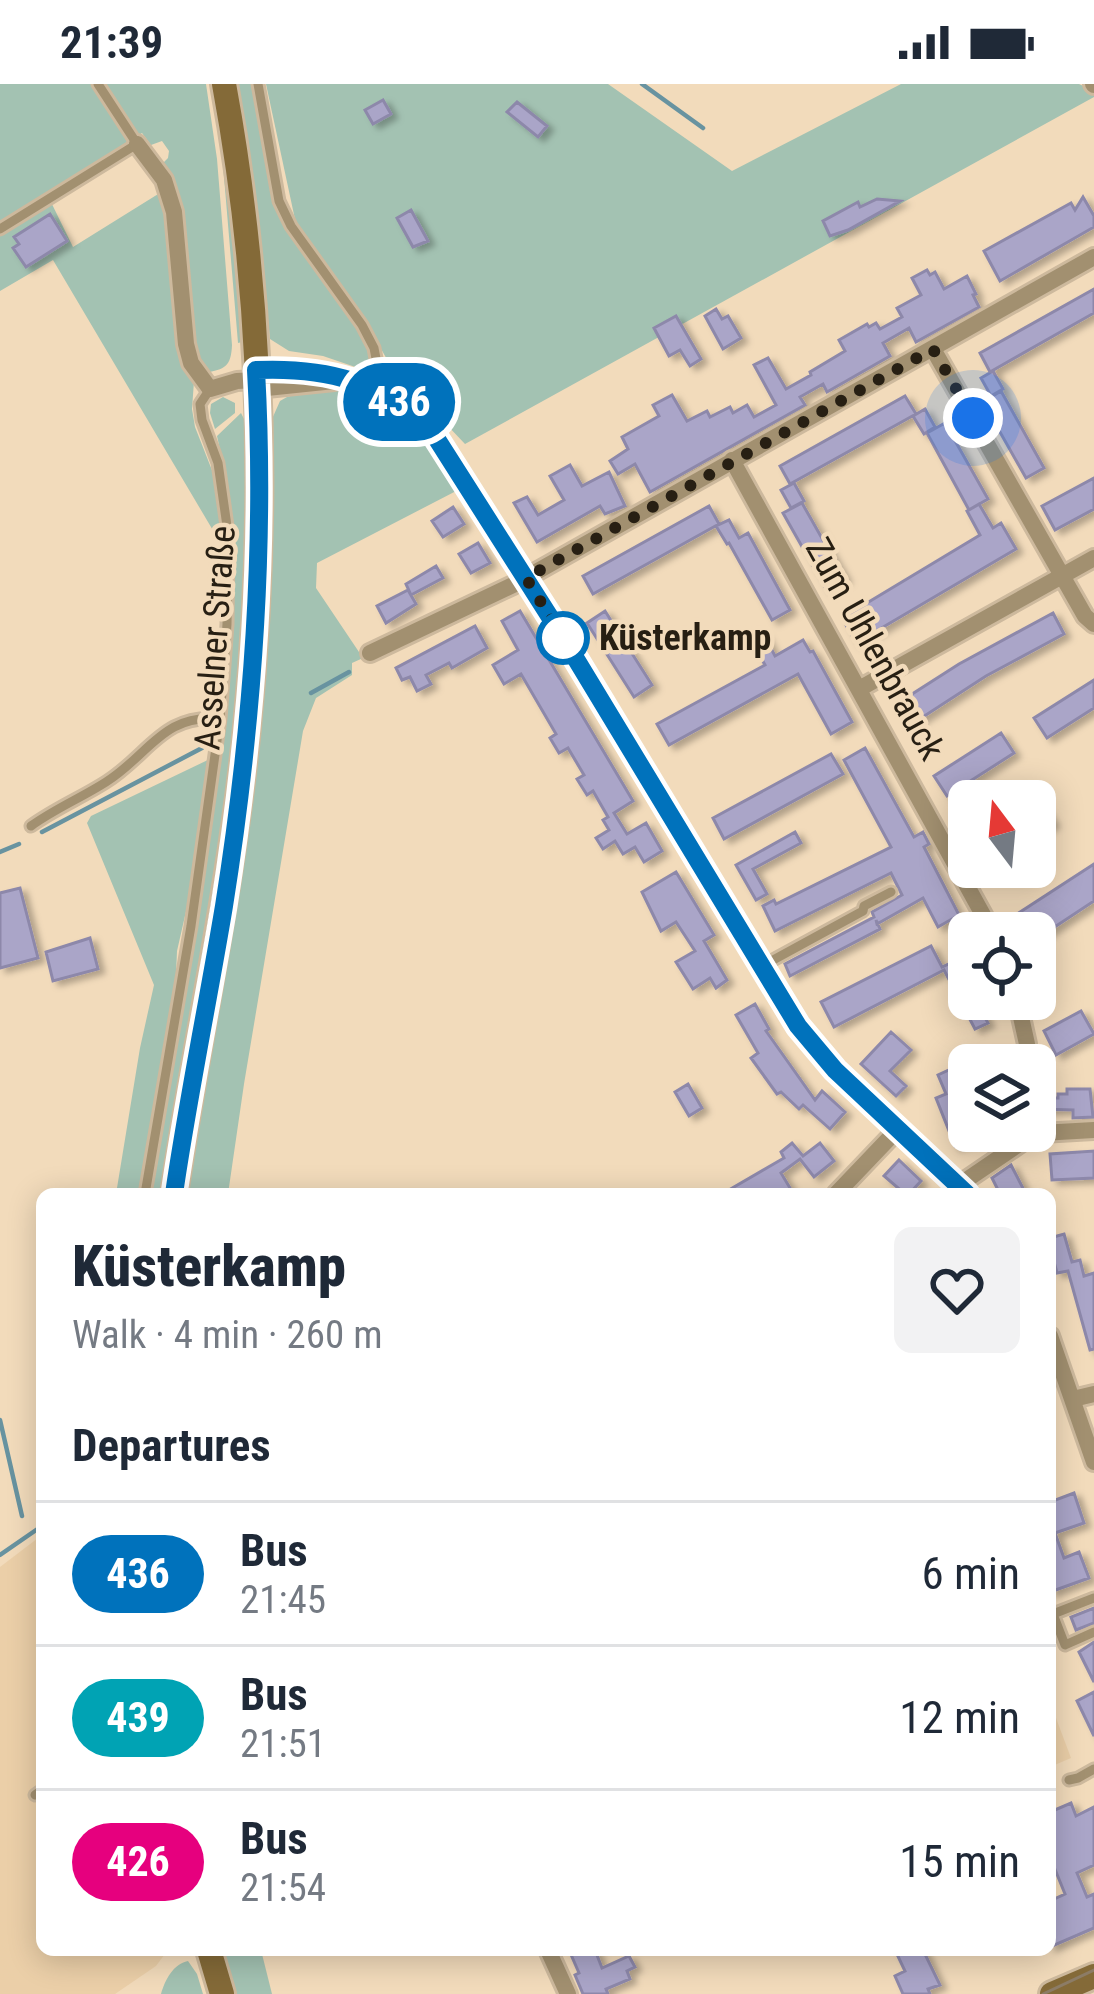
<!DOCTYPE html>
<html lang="en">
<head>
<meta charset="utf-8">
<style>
  :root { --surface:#fff; --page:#f2f2f3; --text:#1f2937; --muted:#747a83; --line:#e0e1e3 }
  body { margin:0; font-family:"Roboto Condensed",sans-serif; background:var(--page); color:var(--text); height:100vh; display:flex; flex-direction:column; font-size:45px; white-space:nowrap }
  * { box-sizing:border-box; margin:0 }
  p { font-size:39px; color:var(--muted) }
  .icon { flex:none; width:66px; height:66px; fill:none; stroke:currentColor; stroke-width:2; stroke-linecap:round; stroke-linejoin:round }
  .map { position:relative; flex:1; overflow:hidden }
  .panel { position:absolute; left:36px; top:1104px; width:1020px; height:768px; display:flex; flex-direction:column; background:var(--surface); border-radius:18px; box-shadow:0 6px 30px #0003 }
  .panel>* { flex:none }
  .badge { padding:0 24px; border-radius:39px; font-size:42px; line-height:78px }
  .needle { width:78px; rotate:344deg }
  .tools { position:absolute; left:948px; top:696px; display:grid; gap:24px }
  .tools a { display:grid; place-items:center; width:108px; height:108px; border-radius:18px; background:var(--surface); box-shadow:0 6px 30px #0003; font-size:60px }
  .you { position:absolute; width:60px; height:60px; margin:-30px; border:9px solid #fff; border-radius:50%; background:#1a73e8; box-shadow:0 0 0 18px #1a73e833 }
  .map>.badge { position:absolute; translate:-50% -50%; box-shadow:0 0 0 6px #fff }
  h2 { padding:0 36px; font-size:45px; line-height:108px }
  .round { display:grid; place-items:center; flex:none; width:126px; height:126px; border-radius:18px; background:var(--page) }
  .overview { display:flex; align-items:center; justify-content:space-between; height:204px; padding:0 36px }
  h1 { font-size:57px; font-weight:800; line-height:90px }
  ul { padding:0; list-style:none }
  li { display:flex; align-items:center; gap:36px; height:144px; padding:0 36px; border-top:3px solid var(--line) }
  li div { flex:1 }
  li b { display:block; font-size:45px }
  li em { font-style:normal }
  li .badge { min-width:132px; font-weight:700; text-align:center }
  .status { display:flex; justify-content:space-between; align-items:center; height:84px; padding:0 60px; background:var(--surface); direction:ltr }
  .status svg { height:33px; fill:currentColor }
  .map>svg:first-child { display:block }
  .built { fill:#ebcfa8 }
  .green { fill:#a3c2b2 }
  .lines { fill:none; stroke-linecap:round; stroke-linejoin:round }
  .stream { stroke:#6893a0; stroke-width:4.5 }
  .building { fill:#aaa5c8; stroke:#8d88aa; stroke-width:3; filter:url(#shadow) }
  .service-casing { stroke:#cdb99d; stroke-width:15 }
  .minor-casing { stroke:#cdb99d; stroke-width:22 }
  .secondary-casing { stroke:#cdb99d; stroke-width:30 }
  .service { stroke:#a29070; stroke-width:9 }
  .minor { stroke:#a29070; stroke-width:16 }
  .secondary { stroke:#846a38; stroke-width:24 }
  .tram { stroke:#8c7c66; stroke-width:3 }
  .line-casing { stroke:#fff; stroke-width:27 }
  .line { stroke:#0072bc; stroke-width:18 }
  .walk { stroke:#271f13; stroke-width:12; stroke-dasharray:0 21.6 }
  .stop-dot { fill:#fff; stroke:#0072bc; stroke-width:6 }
  .labels { text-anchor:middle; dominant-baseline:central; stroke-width:9; stroke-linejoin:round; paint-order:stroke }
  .street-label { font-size:36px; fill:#271f13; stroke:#f2dbbb }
  .stop-label { font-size:36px; font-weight:bold; fill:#271f13; stroke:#f2dbbb; text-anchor:start }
</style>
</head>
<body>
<div class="status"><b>21:39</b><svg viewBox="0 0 49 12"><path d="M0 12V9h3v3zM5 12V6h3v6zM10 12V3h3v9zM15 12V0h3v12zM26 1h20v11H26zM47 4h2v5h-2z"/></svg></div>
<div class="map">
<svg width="1094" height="1910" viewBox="0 0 1094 1910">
  <defs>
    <filter id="shadow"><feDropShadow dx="6" dy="4" stdDeviation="3" flood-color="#0004"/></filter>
  </defs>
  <rect width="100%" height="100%" fill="#f2dbbb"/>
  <path class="built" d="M42,1451v415h126l-12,16 -41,28h-115v-427z
    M1050,1618l21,56 -21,9z"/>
  <path class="green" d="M0,0h206l11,75 15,186c-1,22 -7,24 -27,28l-13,-16 -29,-194 5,-5 1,-7 -7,-10 -11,4 -9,-12 -95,61 26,53 90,-56 23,174 8,16 -2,28 3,18 22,56 7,66 -171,-289 -53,31z
    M212,0h4l10,71 16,187 -4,1 -15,-178z
    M234,0h20c8,52 11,107 39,153 23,37 54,69 76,107l5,19 -4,9 -47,-16 -34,-5 -19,-12 -15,-138z
    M266,0h342l124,87 169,-87h178l15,7v6l-629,347 -37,-39 -26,-19 -39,-69 -67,-93z
    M334,304c67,12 92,47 126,101l-143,74 -1,25 47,70 -11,5v12l-36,23 -13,33 -59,353 -16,110h-46l77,-497 13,-187v-91l8,-18 7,-4 20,-6z
    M223,313l12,6v10l-20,16 -5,-16 1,-9z
    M241,329l5,10 2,152 -12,177 -71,442h-15c23,-150 55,-299 71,-450 12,-105 20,-205 -4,-308z
    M212,674l-15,105 -20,88 -2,47 -35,196h-24l24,-146 14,-63 -67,-162 4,-7z
    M221,1866h40l11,44h-38z
    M188,1877l9,13 6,20h-42c4,-14 12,-30 27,-33z"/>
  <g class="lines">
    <path class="stream" d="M642,0l61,44
      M311,609l38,-21
      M42,748l160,-84
      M0,768l19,-8
      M0,1336l22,96
      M0,1471l39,-27"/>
  </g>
  <path class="building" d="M383,16l8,14 -18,10 -8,-14z
    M517,18l30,24 -9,11 -31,-25z
    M1083,113l11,19v11l-94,54 -16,-30 87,-48 4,7z
    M877,115l23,2 -52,29 -18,6 -7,-15 35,-19 2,5z
    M411,126l17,31 -15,6 -16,-29z
    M50,130l17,27 -41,26 -13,-19 6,-4 -5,-7z
    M927,186l3,5 5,-3 9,17 23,-13 9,18 -3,1 6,12 -63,35 -7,-14 -26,15 7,13 -63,36 -4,-8 -23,13 5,8 -155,87 -15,-28 -17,10 -8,-13 18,-12 -6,-12 37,-21 -6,-11 19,-10 15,26 20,-10 3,6 20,-10 3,6 14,-8 7,12 22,-12 -22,-40 14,-7 18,31 25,-14 -1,-3 35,-21 -6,-11 28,-16 2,3 7,-4 4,6 22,-12 -5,-9 24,-13 -9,-17z
    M1094,205v24l-104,59 -10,-19z
    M716,225l6,10 6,-3 13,22 -18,11 -18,-33z
    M676,232l25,43 -11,7 -10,-16 -11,6 -15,-28z
    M993,287l10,18 -12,7 -10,-18z
    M1001,307l43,77 -18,10 -43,-76z
    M905,312l11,18 -126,70 -10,-18z
    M925,325l10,18 -11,7 -11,-18z
    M945,339l43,76 -19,11 -42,-77z
    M570,381l12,21 27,-14 16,34 -20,8 -5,-8 -63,36 -23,-39 13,-6 11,18 26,-15 -14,-24z
    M1094,394v31l-39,21 -13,-24z
    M794,399l10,18 -13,7 -10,-18z
    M802,419l43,76 -19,10 -43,-76z
    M979,420l14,24 8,-5 15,26 -160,94 -14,-25 138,-83 -13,-24z
    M709,422l10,18 -126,70 -10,-18z
    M453,423l11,17 -21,13 -11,-16z
    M729,436l10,18 9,-5 42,77 -18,10 -43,-77 -2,1 -11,-18z
    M478,459l12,20 -19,10 -12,-19z
    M436,482l7,12 -32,17 -5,-11z
    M408,506l8,14 -30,19 -9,-17z
    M520,527l113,190 -19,12 13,21 19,-11 16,28 -18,11 -9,-15 -12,7 -8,-13 -12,8 -7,-11 13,-8 -6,-10 5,-3 -15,-26 -6,4 -10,-16 7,-4 -16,-27 -9,5 -9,-15 6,-4 -35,-60 -17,10 -11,-19 25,-15 -16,-29z
    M605,527l47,74 -18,12 -47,-74z
    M1053,529l11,21 -78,42 -77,50 -14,-21 64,-41z
    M475,542l12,22 -35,20 -3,-5 -23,12 5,9 -14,7 -7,-14 -8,3 -6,-12z
    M764,551l11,21 28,-16 7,12 3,-1 39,71 -21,12 -33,-60 -129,71 -12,-21 108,-59 -13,-23z
    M1094,596v28l-47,30 -13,-20z
    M1001,649l13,20 -67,43 -13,-20z
    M865,664l49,89 9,-5 6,12 -5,3 35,68 -21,12 -15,-29 -46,26 -1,-4 4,9 -90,47 -5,-12 89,-47 -2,-5 30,-17 -11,-22 -116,58 -12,-25 11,-6 2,4 115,-57 -47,-87z
    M831,670l12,20 -119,65 -11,-21z
    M1035,711l18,28 -18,12z
    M795,748l6,11 -48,26 14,25 -11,6 -20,-35z
    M1094,780v37l-59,39v-7h-11l-10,-17z
    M676,788l38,63 -10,6 23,39 -11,8 -6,-10 -17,11 -17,-27 19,-11 -19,-29 -15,9 -19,-39z
    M20,804l18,70 -38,10v-75z
    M90,854l8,31 -45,12 -7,-29z
    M931,862l11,21 13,-6 14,27v11h6l13,24 -13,6 -31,-59 -110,57 -13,-25z
    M755,920l14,25 -3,2 49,69 7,-9 23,21 -15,17 -27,-24 -4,4 -18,-17 -4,2 -26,-36 7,-5 -22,-38z
    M1081,927l13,23 -38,21 -12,-24z
    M891,948l20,18 -21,21 16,15 -10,10 -35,-32z
    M992,966l4,12 -7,3h-20v41l-7,3 11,29 -18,8 -19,-48 10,-4 -8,-19z
    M688,1000l14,24 -13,8 -14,-24z
    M1067,1005h23l3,28 -20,1v-8l-38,-1v-11h23v-4h9z
    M792,1059l11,13 17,-13 14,18 -20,16 -14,-18 -19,14 9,15 -10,6h-58l62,-36 -3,-6z
    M1094,1067v27l-42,2 -2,-26z
    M899,1076l22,21 -12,13h-4l-21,-18z
    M1011,1081l15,29h-26l-8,-16z
    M1064,1150l8,28 8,-2 4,16 10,-3v76l-4,1 -22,-79 -11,2 -4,-15 -3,1v-21z
    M1074,1409l10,30 -29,10 9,25 15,-6 10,26 -39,14v-90z
    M1094,1524v15l-18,7 -5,-13z
    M1094,1558v40l-15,-30z
    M1094,1608v44l-17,-35z
    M1071,1719l5,13 18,-9v58l-17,8 10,24 7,-3v34l-44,19v-46l15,-7 -15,-37v-45z
    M569,1866h26l7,18 27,-12 6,11 -8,4 3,8 -24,10 2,5h-25l-8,-19 4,-2z
    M895,1866h28l17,35 -12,4 2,5h-27l-8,-18 10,-5z"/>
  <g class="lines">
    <defs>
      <path id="service" d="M258,0l21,117 12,25 71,99 12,23 4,21 -4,19
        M0,145l137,-85 -39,-60
        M31,742c25,-18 50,-28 75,-44 43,-27 57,-69 114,-63
        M762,882l101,-55 1,-5 27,-14
        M145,1110l46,-268 29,-207 7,-95 1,-91 -10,-70 -16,-43 -2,-16 10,-15
        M1094,1514l-41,16 12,31 29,-13
        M1069,1696l9,-2 16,-9
        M35,1711l7,-5"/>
      <path id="minor" d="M1093,0l1,1
        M137,60l27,36 10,32 12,132 5,19 19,26 27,-8 20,-1
        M933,265l152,267 9,8
        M256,286c71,-3 126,11 177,63l129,203 236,390 37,44 131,124
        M257,305l77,-8
        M732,376l261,473
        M370,569l143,-68 581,-328
        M859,605l235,-131
        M1017,915l10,45 1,21
        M959,1101l69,-47 13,-5 53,-3
        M836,1110l62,-65
        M1050,1252l44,126
        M1073,1315l21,-5
        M548,1866l20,44"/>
      <path id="secondary" d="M174,1110c23,-156 58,-310 73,-467 21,-213 16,-432 -23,-643
        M209,1866l13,44
        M1052,1910l42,-18"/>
    </defs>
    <use href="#service" class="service-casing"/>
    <use href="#minor" class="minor-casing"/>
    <use href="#secondary" class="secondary-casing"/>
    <use href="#service" class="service"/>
    <use href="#minor" class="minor"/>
    <use href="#secondary" class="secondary"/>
    <path class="tram" d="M1043,1910l51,-24"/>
  </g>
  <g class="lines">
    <defs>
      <path id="line" d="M174,1110c14,-96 34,-192 50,-288 28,-176 42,-358 32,-536 71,-3 126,11 177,63l129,203 236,390 37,44 132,124"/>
    </defs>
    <use href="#line" class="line-casing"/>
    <use href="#line" class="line"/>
    <path class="walk" d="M563,554l-37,-60 407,-229 40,69"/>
  </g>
  <circle class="stop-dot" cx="563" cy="554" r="24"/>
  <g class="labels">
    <g class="street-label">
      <text transform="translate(215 554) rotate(-86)">Asselner Straße</text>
      <text transform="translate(875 565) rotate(61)">Zum Uhlenbrauck</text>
    </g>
    <g class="stop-label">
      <text x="599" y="554">Küsterkamp</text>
    </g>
  </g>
</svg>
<div class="tools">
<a><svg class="needle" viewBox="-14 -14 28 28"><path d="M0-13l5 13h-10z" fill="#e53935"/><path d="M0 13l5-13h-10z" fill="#747a83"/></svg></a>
<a><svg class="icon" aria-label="locate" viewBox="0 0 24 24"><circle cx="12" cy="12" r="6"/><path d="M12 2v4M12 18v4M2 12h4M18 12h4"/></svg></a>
<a><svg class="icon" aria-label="layers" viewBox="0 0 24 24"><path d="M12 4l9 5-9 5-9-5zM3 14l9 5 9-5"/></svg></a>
</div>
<div class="you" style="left:973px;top:334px"></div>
<b class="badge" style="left:399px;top:318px;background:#0072bc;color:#fff">436</b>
<section class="panel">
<div class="overview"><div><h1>Küsterkamp</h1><p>Walk · 4 min · 260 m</p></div><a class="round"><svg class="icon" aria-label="heart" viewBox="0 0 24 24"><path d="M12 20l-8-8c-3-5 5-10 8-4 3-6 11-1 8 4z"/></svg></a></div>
<h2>Departures</h2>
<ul>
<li><span class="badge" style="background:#0072bc;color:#fff">436</span><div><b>Bus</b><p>21:45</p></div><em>6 min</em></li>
<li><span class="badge" style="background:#00a3b4;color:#fff">439</span><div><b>Bus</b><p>21:51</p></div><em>12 min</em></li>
<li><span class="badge" style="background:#e6007e;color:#fff">426</span><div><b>Bus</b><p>21:54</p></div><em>15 min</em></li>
</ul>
</section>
</div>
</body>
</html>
